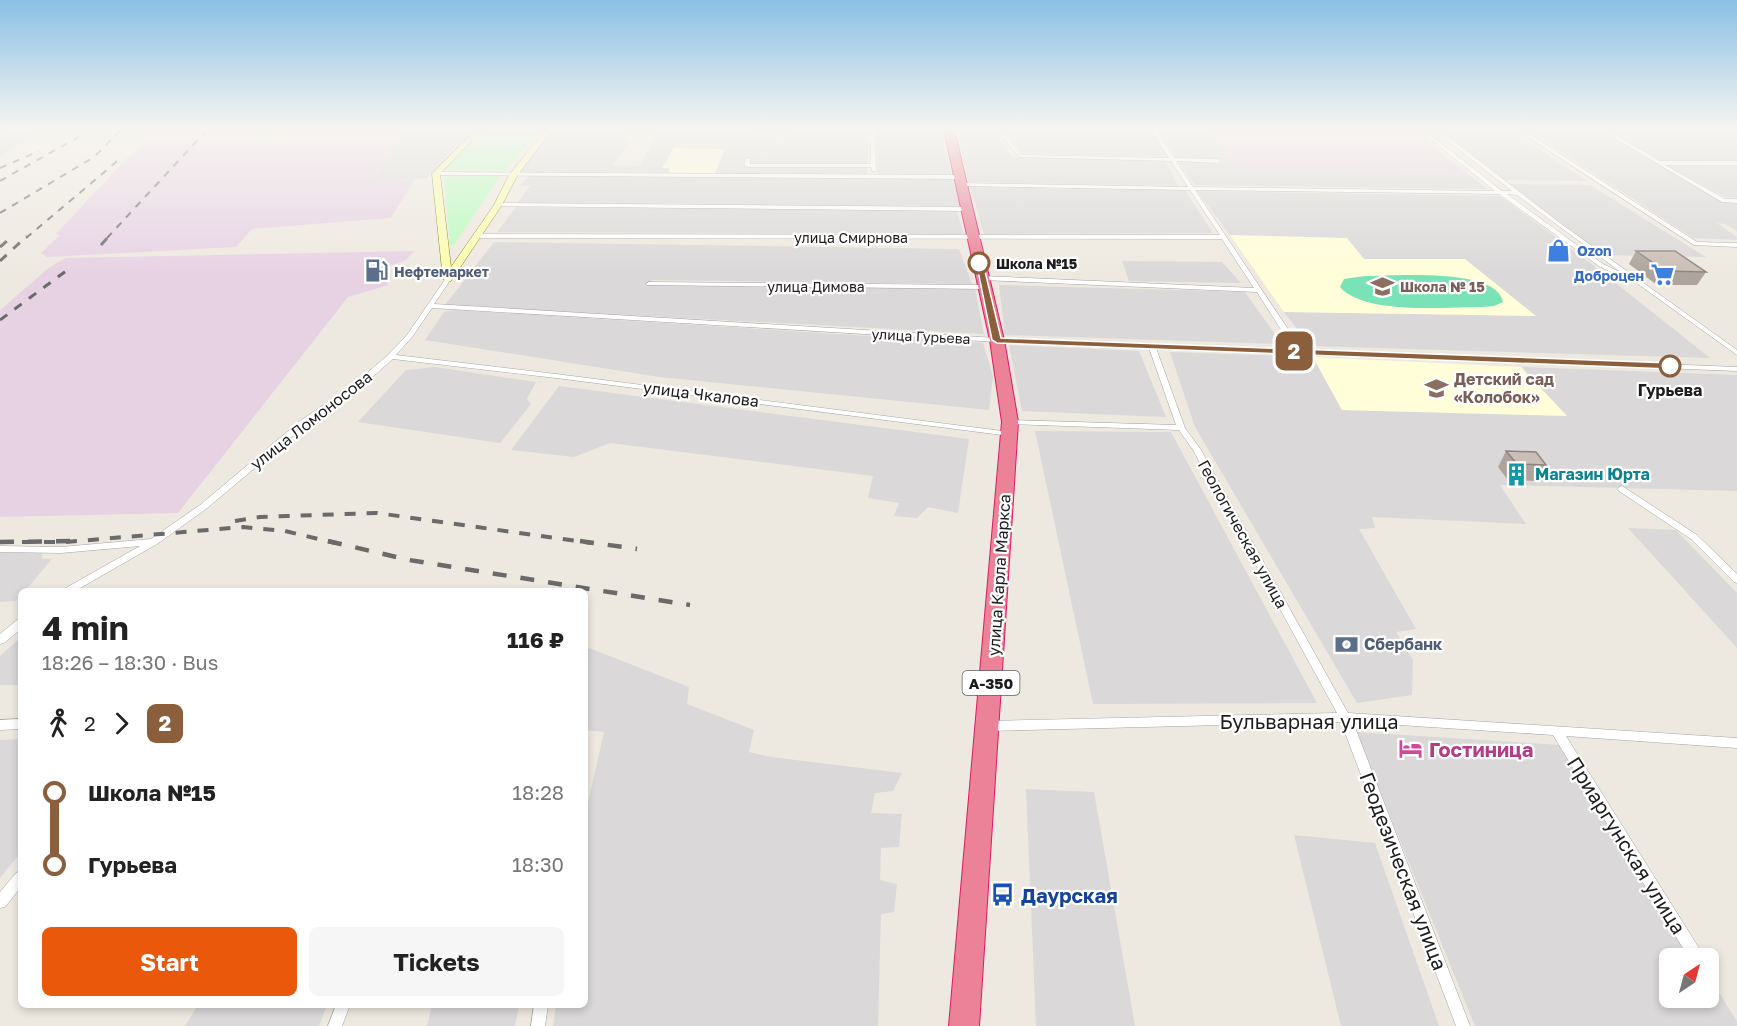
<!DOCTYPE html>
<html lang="en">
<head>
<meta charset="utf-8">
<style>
  :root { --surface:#fff; --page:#f6f6f6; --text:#222; --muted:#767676; --accent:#ea580c }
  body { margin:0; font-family:"Golos Text",sans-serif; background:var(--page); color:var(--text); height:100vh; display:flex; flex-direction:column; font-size:22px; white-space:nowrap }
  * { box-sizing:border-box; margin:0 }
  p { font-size:20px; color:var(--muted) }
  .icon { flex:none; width:33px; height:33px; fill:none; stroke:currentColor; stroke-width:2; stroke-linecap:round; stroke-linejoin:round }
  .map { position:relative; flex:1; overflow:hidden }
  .sheet { position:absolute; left:18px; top:588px; width:570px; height:420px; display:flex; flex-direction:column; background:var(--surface); border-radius:9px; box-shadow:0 3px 9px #0003 }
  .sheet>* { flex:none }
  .badge { padding:0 12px; border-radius:9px; font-size:21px; line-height:39px }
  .needle { width:39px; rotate:36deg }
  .controls { position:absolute; left:1659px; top:948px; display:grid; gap:12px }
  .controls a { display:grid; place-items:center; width:60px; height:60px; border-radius:9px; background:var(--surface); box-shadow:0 3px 9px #0003; font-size:30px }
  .map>.badge { position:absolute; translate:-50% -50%; box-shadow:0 0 0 3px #fff }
  .legs { display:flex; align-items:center; gap:9px; height:66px; padding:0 24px; font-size:20px }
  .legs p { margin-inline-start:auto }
  .overview { display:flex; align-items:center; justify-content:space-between; height:102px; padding:0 24px }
  h1 { font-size:33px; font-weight:700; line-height:45px }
  .cta { display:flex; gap:12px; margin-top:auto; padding:12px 24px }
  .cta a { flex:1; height:69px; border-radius:9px; background:var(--accent); color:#fff; font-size:24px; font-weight:700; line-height:69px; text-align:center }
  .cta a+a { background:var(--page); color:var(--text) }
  ul { padding:0 24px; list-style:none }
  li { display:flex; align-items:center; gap:21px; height:72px; font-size:22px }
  li i { display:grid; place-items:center; width:9px; height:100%; margin:0 8px; background:currentColor }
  li i::after { content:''; width:15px; height:15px; margin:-8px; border:4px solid; border-radius:50%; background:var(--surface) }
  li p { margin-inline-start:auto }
  li:first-child i { background:linear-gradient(#0000 50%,currentColor 0) }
  li:last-child i { background:linear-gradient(currentColor 50%,#0000 0) }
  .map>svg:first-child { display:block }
  .residential { fill:#dad8d8 }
  .industrial { fill:#e7d2e4 }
  .education { fill:#fffed8 }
  .park { fill:#b9fcbd }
  .pitch { fill:#79e2b7 }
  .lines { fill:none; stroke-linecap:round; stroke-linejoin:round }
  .street-casing { stroke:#a3a3a3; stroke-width:1 }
  .secondary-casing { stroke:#6b7500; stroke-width:1 }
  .highway-casing { stroke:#df1a62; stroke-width:2 }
  .street { fill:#fff; fill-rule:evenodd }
  .secondary { fill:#fbfdaf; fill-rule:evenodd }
  .highway { fill:#eb8298; fill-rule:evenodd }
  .rail-far3 { stroke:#6a6a6a; stroke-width:2; stroke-dasharray:7 7; stroke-linecap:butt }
  .rail-far2 { stroke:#6a6a6a; stroke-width:3; stroke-dasharray:9 9; stroke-linecap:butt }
  .rail-far1 { stroke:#6a6a6a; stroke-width:4; stroke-dasharray:11 11; stroke-linecap:butt }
  .rail { stroke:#6a6a6a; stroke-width:4.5; stroke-dasharray:14 14; stroke-linecap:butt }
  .wall { fill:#aea49d }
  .building { fill:#cabfb6; stroke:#8d867f; stroke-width:1.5 }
  .line-1 { fill:#8b5e3c; stroke:#fff; stroke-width:1.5 }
  .stop-1-dot { fill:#fff; stroke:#8b5e3c; stroke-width:3 }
  .labels { text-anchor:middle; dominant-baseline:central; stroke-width:4.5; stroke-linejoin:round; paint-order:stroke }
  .far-street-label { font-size:14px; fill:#1c1c1c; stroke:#fff }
  .far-shop-label { font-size:14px; font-weight:bold; fill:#366cbe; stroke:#fff; text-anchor:start }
  .far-stop-label { font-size:14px; font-weight:bold; fill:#1c1c1c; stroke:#fff; text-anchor:start }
  .far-service-label { font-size:14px; font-weight:bold; fill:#4e5e75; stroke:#fff; text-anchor:start }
  .far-education-label { font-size:14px; font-weight:bold; fill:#785e54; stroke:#fff; text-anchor:start }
  .shield { fill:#fff; stroke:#606060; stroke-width:1.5 }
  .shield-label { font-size:15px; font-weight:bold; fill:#1c1c1c }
  .education-label { font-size:16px; font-weight:bold; fill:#785e54; stroke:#fff; text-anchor:start }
  .stop-label { font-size:16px; font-weight:bold; fill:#1c1c1c; stroke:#fff }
  .street-label { font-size:16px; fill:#1c1c1c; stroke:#fff }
  .culture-label { font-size:16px; font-weight:bold; fill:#0d838f; stroke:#fff; text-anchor:start }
  .service-label { font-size:16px; font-weight:bold; fill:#4e5e75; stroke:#fff; text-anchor:start }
  .near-street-label { font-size:20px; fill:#1c1c1c; stroke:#fff }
  .near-hotel-label { font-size:20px; font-weight:bold; fill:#b23c85; stroke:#fff; text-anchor:start }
  .near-transit-label { font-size:20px; font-weight:bold; fill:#164399; stroke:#fff; text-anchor:start }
</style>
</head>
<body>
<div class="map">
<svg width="1737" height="1026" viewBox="0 0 1737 1026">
  <rect width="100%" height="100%" fill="#eee9e0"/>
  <path class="residential" d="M25,130h15l-8,4 5,1 -37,21v-18z
    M406,130h64l-43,48 -54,3z
    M552,130h79l-5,8h7l-20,27 26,1 21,-36h92l-2,8 35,1 2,-9h82l-2,45 -152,-2 10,-24 -51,-1 -11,19 8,1 -3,5 -148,-1z
    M877,130h64l11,46 -74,-1z
    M957,130h27l9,3 20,24 152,4 13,25 -210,-4z
    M1003,130l146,1 20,26 -147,-3z
    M1157,130h52l29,39 231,6 19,14 -293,-4 -17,-24h43l-1,-2 -44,-1z
    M1439,130h71l77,51 -83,-1z
    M1528,130h71l122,72h16v29l-12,-7 -8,-1 20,14v3l-44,-2z
    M1689,130h48v30l-76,1 -47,-27h80z
    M1667,166h70v32l-12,-1z
    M529,175l424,4 9,28 -445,-4 13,-17h-10z
    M1508,184l82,1 116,72 -104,-2z
    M970,187l215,3 28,43 -229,1z
    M1197,191l303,5 93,69 117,93 -400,-12 -26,-34 250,4 -74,-57h-96l-115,-23 -19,-1z
    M516,207l441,4 7,23 -467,-2z
    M494,242l465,7 13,35 -320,-4 -3,4 326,5 9,45 -539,-29z
    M1122,261l100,1 19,21 -112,-2z
    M999,285l246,7 37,52 -277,-9z
    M456,310l527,33 10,33 -4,34 -330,-33 -234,-37 19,-28z
    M1009,345l130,6 27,66 -144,-6z
    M1170,352l143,5 29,53 224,5 -45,-48 216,8v116l-237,-6 26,39 -154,-7 3,11 -16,1 57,100 -20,3 17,28 -1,35 -55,8 -162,-276z
    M435,367l101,15 -9,17 4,5 -31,39 -142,-21 48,-52z
    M559,386l410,53 -11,74 -30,-6 -11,11 -23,-2 5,-13 -31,-5 5,-22 -263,-33 -36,14 -63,-7z
    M1035,431l136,1 146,271 -224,1z
    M1628,528l48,2 61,63v55z
    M0,553h42v6h10l-27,32h-4v4l-5,6 -16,1z
    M21,637v48h-21v-29z
    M589,648l100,39 -2,17 67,26 -5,22 22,5 131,16 -9,18 -18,2 -4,20 31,1 -3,33 -18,1 -1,32 17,4 -3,28 -13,2 -3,112h-325l3,-21h29v-189l19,-84 -19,-2v-79z
    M1356,732l205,13 136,213h-27v40h38l1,-21 28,44v5h-262z
    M21,739v113l-21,26v-138z
    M1026,789l68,3 41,234h-99z
    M1294,835l81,8 64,183h-98z
    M198,1005h129l-8,21h-134z
    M432,1005h87l-4,21h-88z"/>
  <path class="industrial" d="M161,130h94l1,11 53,-3 -11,-2 6,-5 102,-1 -33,51 42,-2 -24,39 -139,11 -16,18 -189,10 -6,-4 19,-18 -4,-1 71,-76z
    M1209,130h204l56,45 -231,-6z
    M414,251l-8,9 -18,7 -7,11 8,7 -41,12 -170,216 -178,4v-207l50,-43 16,-9z"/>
  <path class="education" d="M674,148l51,1 -10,24h-47l2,-5h-8z
    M1230,235l117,3 17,21h101l71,57 -252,-4z
    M1313,357l208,10 46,49 -225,-6z"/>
  <path class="park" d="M484,130h57l-36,41 -62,-2z
    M501,175l-47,70h-4l-6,-68z"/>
  <path class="pitch" d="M1365,276c27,0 132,-9 138,26l-9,4 -13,1c-36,0 -117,8 -141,-20l4,-8z"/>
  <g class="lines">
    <defs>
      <path id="street" d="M7,130h6l-13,7v-3z
        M871,130h4l1,41h-4l-1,-4h-124l-3,-2 2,-6 2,-1 2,1v5h121z
        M996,130h5l20,25 148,3 -18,-28h5l18,28 44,1 3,2 -3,2 -42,-2 17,26 302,4 -76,-61h5l78,61h10l-78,-61h5l125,96 173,124v5l-113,-81 -1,2h-4l-20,-10 -100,-72 -304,-4 107,160 435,17v4l-581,-23 29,80 16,22 147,263 389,25v10l-171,-12 136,217 2,5h-15l-136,-223 -200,-13 117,304h-14l-115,-304 -353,9 -4,-2 -2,-3 2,-3 4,-2 349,-8 -144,-263 -14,-20 -169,-6 -4,-2 4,-2 166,5 -27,-77 -152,-6 -565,-34 -20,29 -16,18 160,19 454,58 4,2 -4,2 -454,-58 -163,-19 -33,29 -54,37 -100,84 -49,35 -82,47h-13l2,-2 76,-43 -79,7 -61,-1v-6l61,1 90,-8 49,-34 100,-84 54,-37 34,-29 19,-20 39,-57 2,-1 3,2 -17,25 563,34 297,12 -37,-58 -275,-12 -3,-2 3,-2 272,12 -32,-49 -745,-1 -3,-2 3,-2 743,1 -30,-45 -232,-4v-2l2,-1 228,4 -17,-26 -151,-4zM1507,194l10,1 105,78 -19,-9z
        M1517,130h6l174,112 40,1v4l-43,-2z
        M1601,130h6l53,31h77v4h-72l60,34h12v4l-15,-1z
        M436,172l522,3 3,2 -3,2 -524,-4v-2z
        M498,203l467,4 3,2 -3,2 -469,-5v-2z
        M649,282l335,3 3,2 -3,2 -337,-4 -1,-1z
        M1622,486l75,49 40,39v9l-3,-1 -43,-43 -72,-48 -1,-2 1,-2z
        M21,619v10l-17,14 -4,1v-10l17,-14z
        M21,719v10l-21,1v-10z
        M21,871v16l-16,20 -5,1v-16l16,-19z
        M336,1005h14l-8,21h-14z
        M534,1005h14l-3,21h-14z"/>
      <path id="secondary" d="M475,130h7l-42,44 11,93 43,-62 15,-30 36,-45h7l-35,46 -15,29 -51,76 -3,1 -5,-3 -11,-105z"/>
      <path id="highway" d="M944,130h10l50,210 14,82 -39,604h-30l53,-604 -12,-82z"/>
    </defs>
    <use href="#street" class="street-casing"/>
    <use href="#secondary" class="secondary-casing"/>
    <use href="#highway" class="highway-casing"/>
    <use href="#street" class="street"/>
    <use href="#secondary" class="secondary"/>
    <use href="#highway" class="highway"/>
    <path class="rail-far3" d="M0,168l39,-17
      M0,181l91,-51
      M0,213l94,-56 27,-27
      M26,238l95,-80
      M107,238l100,-108"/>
    <path class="rail-far2" d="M101,245l8,-9
      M0,247l8,-7
      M0,261l27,-25
      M0,320l70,-52"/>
    <path class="rail-far1" d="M235,521l25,-4 117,-4 214,30
      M0,542h66l177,-15 42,4 50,12"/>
    <path class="rail" d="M328,541l81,19 281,45
      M580,541l57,8
      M0,542l76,-1"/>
  </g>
  <path class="wall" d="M1636,251l70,21 -9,13h-40l-28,-21z
    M1506,451l40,14 -9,16 -29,-1 -10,-13z"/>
  <path class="building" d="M1636,251h39l31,21 -41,-1z
    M1506,451l30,1 10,13 -29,-1z"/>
  <linearGradient id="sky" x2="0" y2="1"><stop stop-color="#8ac0e4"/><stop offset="0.47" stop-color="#f7f5f1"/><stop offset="1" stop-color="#f7f5f1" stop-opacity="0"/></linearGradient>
  <rect width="1737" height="274" fill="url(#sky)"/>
  <path class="line-1" d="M976,261l7,2 18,75 669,25 4,3 -4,3 -673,-26 -5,-3z"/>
  <defs>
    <symbol id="shop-bare" viewBox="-9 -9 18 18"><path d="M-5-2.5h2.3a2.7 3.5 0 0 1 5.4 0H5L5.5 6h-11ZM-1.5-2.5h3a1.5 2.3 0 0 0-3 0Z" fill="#3f7fe0" stroke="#fff" stroke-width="2.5" paint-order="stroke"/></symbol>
    <symbol id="fuel-bare" viewBox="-9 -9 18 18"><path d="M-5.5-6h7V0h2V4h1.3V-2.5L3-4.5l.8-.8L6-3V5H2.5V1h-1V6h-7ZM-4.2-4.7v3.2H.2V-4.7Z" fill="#5c6f8a" stroke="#fff" stroke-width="2.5" paint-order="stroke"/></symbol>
    <symbol id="supermarket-bare" viewBox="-9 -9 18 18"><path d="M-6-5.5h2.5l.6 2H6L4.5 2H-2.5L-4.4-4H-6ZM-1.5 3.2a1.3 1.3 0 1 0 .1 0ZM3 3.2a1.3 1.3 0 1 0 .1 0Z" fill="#3f7fe0" stroke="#fff" stroke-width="2.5" paint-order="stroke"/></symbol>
    <symbol id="school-bare" viewBox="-9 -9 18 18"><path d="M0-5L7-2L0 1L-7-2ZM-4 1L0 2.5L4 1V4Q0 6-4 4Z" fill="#8d6e63" stroke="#fff" stroke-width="2.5" paint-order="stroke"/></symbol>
    <symbol id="building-bare" viewBox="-9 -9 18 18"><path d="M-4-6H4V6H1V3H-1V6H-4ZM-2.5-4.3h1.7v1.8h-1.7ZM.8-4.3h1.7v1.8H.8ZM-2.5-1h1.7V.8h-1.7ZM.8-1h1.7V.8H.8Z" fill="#0f9aa8" stroke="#fff" stroke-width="2.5" paint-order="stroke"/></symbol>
    <symbol id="bank-bare" viewBox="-9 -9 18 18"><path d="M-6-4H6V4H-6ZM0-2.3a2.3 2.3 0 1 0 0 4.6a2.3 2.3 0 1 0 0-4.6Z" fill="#5c6f8a" stroke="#fff" stroke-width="2.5" paint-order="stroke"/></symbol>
    <symbol id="hotel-bare" viewBox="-9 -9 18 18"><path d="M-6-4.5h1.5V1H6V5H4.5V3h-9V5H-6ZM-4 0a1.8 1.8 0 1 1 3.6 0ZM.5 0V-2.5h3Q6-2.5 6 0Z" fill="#d1479c" stroke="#fff" stroke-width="2.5" paint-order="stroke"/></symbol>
    <symbol id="bus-bare" viewBox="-9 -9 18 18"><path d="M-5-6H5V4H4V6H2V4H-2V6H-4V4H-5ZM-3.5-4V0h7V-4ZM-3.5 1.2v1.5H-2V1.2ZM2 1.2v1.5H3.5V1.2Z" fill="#1a4fb4" stroke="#fff" stroke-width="2.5" paint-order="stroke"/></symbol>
  </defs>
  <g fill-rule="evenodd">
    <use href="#shop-bare" x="1542" y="234" width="33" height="33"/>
    <use href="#fuel-bare" x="360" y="254" width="33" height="33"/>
    <use href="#supermarket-bare" x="1646" y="258" width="33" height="33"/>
    <use href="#school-bare" x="1366" y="270" width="33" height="33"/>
    <use href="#school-bare" x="1420" y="372" width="33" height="33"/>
    <use href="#building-bare" x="1500" y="458" width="33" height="33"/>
    <use href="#bank-bare" x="1330" y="628" width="33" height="33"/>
    <use href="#hotel-bare" x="1394" y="732" width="33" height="33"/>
    <use href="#bus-bare" x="986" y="878" width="33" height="33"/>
  </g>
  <g class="stop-1-dot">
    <circle cx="979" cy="263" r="10"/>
    <circle cx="1670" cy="366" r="10"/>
  </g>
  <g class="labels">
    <g class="far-street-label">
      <text x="851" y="237">улица Смирнова</text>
      <text x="816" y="286">улица Димова</text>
      <text transform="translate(921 336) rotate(3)">улица Гурьева</text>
    </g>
    <g class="far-shop-label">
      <text x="1577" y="250">Ozon</text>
      <text x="1644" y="275" text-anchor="end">Доброцен</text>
    </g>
    <g class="far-stop-label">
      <text x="996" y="263">Школа №15</text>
    </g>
    <g class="far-service-label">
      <text x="394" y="271">Нефтемаркет</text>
    </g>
    <g class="far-education-label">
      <text x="1400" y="286">Школа № 15</text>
    </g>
    <rect class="shield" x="962.5" y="671" width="57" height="24" rx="4.5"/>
    <g class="shield-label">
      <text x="991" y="683">А-350</text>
    </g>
    <g class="education-label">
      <text x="1454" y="379">Детский сад<tspan x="1454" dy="18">«Колобок»</tspan></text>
    </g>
    <g class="stop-label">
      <text x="1670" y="390">Гурьева</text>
    </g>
    <g class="street-label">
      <text transform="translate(701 394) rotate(7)">улица Чкалова</text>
      <text transform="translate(311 420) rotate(-38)">улица Ломоносова</text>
      <text transform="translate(1243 534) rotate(61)">Геологическая улица</text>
      <text transform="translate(999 575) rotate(-86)">улица Карла Маркса</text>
    </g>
    <g class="culture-label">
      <text x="1535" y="474">Магазин Юрта</text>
    </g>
    <g class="service-label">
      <text x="1364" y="644">Сбербанк</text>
    </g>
    <g class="near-street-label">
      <text x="1309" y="721">Бульварная улица</text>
      <text transform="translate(1627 845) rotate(58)">Приаргунская улица</text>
      <text transform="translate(1404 871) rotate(69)">Геодезическая улица</text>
    </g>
    <g class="near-hotel-label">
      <text x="1429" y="749">Гостиница</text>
    </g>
    <g class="near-transit-label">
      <text x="1021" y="895">Даурская</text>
    </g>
  </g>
</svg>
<div class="controls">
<a><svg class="needle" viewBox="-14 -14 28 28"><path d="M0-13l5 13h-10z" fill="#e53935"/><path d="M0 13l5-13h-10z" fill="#767676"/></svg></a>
</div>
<b class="badge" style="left:1294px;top:351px;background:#8b5e3c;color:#fff">2</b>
<section class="sheet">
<div class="overview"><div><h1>4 min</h1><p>18:26 – 18:30 · Bus</p></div><b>116 ₽</b></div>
<div class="legs"><svg class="icon" aria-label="walk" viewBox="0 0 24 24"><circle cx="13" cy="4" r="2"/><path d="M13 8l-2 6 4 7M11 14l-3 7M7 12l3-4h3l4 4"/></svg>2<svg class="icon" aria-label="forward" viewBox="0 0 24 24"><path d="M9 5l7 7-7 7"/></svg><b class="badge" style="background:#8b5e3c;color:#fff">2</b></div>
<ul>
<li><i style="color:#8b5e3c"></i><b>Школа №15</b><p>18:28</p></li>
<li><i style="color:#8b5e3c"></i><b>Гурьева</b><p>18:30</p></li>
</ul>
<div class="cta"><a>Start</a><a>Tickets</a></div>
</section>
</div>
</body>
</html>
